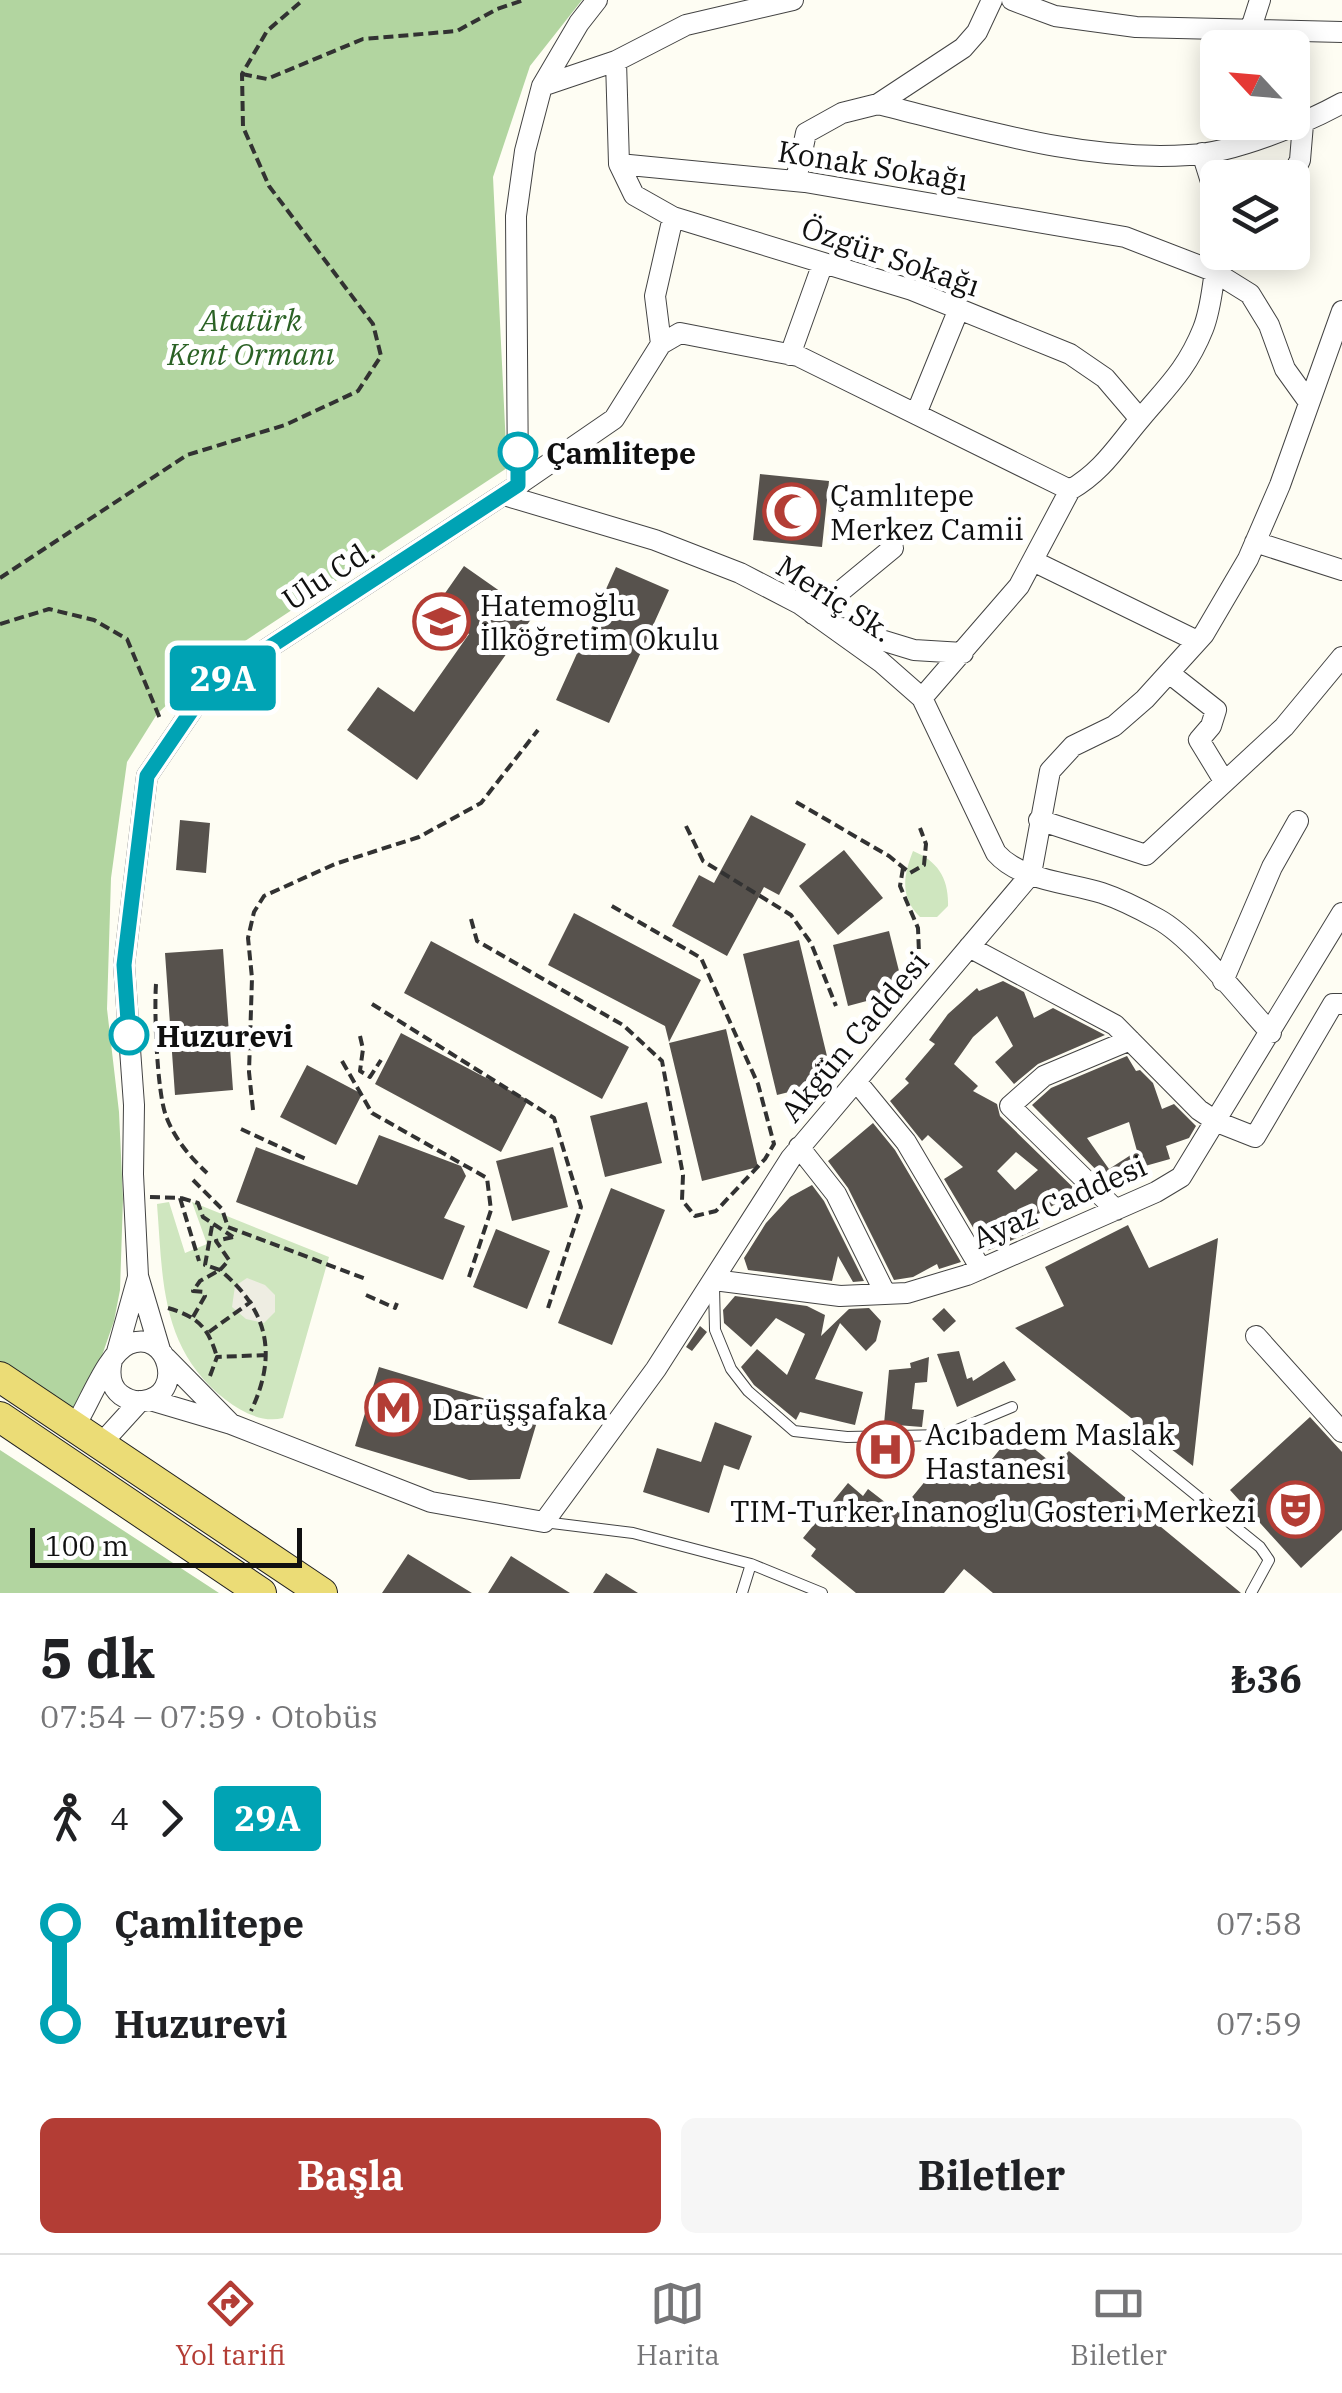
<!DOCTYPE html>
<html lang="tr">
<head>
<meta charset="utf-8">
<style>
  :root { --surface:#fff; --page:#f6f6f6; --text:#202124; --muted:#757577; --line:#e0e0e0; --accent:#b33d35 }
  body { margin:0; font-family:"IBM Plex Serif",serif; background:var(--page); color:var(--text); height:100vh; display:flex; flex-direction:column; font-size:38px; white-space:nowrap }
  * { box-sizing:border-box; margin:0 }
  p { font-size:32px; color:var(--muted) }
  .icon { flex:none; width:55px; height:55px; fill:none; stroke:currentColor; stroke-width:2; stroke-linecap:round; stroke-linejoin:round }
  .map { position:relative; height:1593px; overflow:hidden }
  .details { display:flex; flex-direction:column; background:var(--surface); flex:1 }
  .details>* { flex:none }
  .badge { padding:0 20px; border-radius:8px; font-size:35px; line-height:65px }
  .needle { width:65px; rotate:296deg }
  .fabs { position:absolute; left:1200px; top:30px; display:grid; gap:20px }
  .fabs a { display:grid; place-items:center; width:110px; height:110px; border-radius:15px; background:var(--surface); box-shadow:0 5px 25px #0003; font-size:50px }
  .scale { position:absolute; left:30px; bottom:25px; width:272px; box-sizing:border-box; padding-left:10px; border:5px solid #101010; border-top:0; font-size:28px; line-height:35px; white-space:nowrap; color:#101010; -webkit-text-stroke:8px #fff; paint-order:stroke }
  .map>.badge { position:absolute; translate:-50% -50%; box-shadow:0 0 0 5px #fff }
  .legs { display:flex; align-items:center; gap:15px; height:110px; padding:0 40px; font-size:32px }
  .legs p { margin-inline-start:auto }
  .headline { display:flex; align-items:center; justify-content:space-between; height:170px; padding:0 40px }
  h1 { font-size:55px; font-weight:800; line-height:75px }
  .action { display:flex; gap:20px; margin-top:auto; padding:20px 40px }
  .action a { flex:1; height:115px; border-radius:15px; background:var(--accent); color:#fff; font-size:40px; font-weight:800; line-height:115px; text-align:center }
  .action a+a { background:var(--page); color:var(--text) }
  ul { padding:0 40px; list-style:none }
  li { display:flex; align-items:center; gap:35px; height:100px; font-size:38px }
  li i { display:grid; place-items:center; width:15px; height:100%; margin:0 12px; background:currentColor }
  li i::after { content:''; width:25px; height:25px; margin:-12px; border:8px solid; border-radius:50%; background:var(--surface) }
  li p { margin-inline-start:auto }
  li:first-child i { background:linear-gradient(#0000 50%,currentColor 0) }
  li:last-child i { background:linear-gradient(currentColor 50%,#0000 0) }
  .dock { display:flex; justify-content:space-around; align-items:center; height:140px; border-top:2px solid var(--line); background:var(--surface); font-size:28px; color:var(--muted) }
  .dock a { display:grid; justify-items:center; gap:5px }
  .dock .active { color:var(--accent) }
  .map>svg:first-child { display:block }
  .green { fill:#cfe6bf }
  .forest { fill:#b2d5a0 }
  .plaza { fill:#eeede2 }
  .building { fill:#57524d; fill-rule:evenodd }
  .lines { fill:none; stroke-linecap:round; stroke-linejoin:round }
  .lane-casing { stroke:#434343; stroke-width:12 }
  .street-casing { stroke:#434343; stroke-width:22 }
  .primary-casing { stroke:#212121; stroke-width:32 }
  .path { stroke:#323232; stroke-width:4; stroke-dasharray:10 5; stroke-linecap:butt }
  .lane { stroke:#fff; stroke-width:10 }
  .street { stroke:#fff; stroke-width:20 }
  .primary { stroke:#ebdc76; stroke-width:30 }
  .line-1-casing { stroke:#fff; stroke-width:22 }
  .line-1 { stroke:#00a3b4; stroke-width:15 }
  .stop-1-dot { fill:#fff; stroke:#00a3b4; stroke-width:5 }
  .labels { text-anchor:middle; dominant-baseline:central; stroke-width:10; stroke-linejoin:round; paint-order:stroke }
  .street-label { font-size:30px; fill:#101010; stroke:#fff }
  .park-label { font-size:30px; font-style:italic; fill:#2b6225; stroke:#fff }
  .stop-label { font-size:30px; font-weight:bold; fill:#101010; stroke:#fff; text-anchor:start }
  .poi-label { font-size:30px; fill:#101010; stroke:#fff; text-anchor:start }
</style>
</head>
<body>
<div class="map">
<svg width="1342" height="1593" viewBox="0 0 1342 1593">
  <rect width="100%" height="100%" fill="#fefdf3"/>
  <path class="green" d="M913,851c25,10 36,28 35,55l-11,11h-17c-20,-20 -17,-40 -7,-66z
    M169,1202l16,51 22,-9 -15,-42 137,55 -46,161c-21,5 -41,-6 -57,-18 -66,-51 -63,-120 -69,-196z"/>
  <path class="forest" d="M0,0h582l-52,66 -37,111 14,291 -294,194 -56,52 -30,48 -16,116 -4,131 12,103 4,87 -3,91 -6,31 -17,49 -23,46 -74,-49z
    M0,1450l219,143h-219z"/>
  <path class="plaza" d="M247,1278l18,7 10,10v17l-11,11 -18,-4 -14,-12 3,-21z"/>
  <path class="building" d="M760,474l69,7 -7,66 -69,-7z
    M464,566l70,49 -117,165 -70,-50 31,-43 36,25 55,-78 -35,-25z
    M616,567l53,23 -60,133 -53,-23z
    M751,815l55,29 -27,51 -15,-8 -37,69 -55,-30 27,-51 15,8z
    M180,820l30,3 -4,50 -30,-3z
    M844,850l39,48 -45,37 -39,-49z
    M574,913l127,67 -32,62 -4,-16 -117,-61z
    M889,931l15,60 -56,15 -15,-61z
    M799,940l34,141 -56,14 -34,-141z
    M431,941l198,106 -27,52 -198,-106z
    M223,949l10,141 -58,5 -10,-142z
    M1003,981l21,11 10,26 19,-10 52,27 -67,29 -24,20 -19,-22 18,-16 -16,-30 -24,21 -19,27 24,22 -5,5 24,13 3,12 86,84 -15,14 -10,-13 -28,16 7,11 -53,23 -43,-72 19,-12 -35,-32 -6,6 -32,-40 19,-18 -4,-4 30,-35 -6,-4 19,-26 29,-26 2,3zM1016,1152l22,18 -23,20 -18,-19z
    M726,1029l32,138 -56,14 -33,-138z
    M401,1033l127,67 -27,52 -126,-68z
    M1127,1056l9,15 4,-1 13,13 9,26 12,-5 22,22 -7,12 -23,8 4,13 -32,9 4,7 -25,16 -85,-86 19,-17zM1129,1122l8,29 -28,18 -22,-31z
    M307,1065l55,29 -26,51 -56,-28z
    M647,1102l15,61 -57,14 -15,-61z
    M873,1123l22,27 66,112 -22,7 -2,-5 -24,13 -19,3 -46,-92 -20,-27z
    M379,1135l82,31 5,10 -22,42 21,8 -22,54 -207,-78 20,-55 101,38z
    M553,1147l15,60 -56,14 -16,-60z
    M812,1185l12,16 40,80 -11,1 -15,-26 -6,25 -84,-11 -4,-12 22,-35 24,-26z
    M611,1188l54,22 -53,135 -54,-22z
    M1128,1225l21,43 69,-30 -25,228 -178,-138 49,-22 -19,-39z
    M496,1229l54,22 -23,58 -54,-22z
    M735,1296l72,10 18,9 -4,21 28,-27 20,-1 12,13 -5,20 -10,10 -26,-28 -25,56 48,13 -8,33 -55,-13 -4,8 -42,-35 -13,-18 16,-18 30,26 18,-41 -29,-16 -25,29 -27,-24 -1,-13z
    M944,1308l12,13 -12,11 -12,-13z
    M700,1326l7,6 -15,19 -6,-4z
    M959,1351l8,28 5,-2 1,4 31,-20 12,19 -59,27 -20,-53z
    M929,1357l-2,25 -12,1 -3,26 12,1 -2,17 -38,-3 5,-54 22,-2 -1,-5z
    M379,1367l160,48 -19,64 -51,1 -114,-34z
    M1310,1417l32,35v78l-41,38 -71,-78z
    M715,1422l37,14 -13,34 -15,-5 -15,48 -66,-21 14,-44 44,14z
    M1014,1432l40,33 15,-14 172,142h-248l-29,-24 -20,24h-88l-45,-37 5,-7 -13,-11 45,-55 15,13 5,-7 31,24 37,-45 14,12 5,-6 15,12z
    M408,1554l64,39h-90z
    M511,1556l59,37h-82z
    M606,1573l32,20h-45z"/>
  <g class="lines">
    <defs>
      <path id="lane" d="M714,1286l1,44 16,39 17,22 46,40 53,6 98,-2 67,-28
        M1121,1434l139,113 9,13 -18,33
        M544,1522l89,11 118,31 71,29
        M742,1593l9,-29"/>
      <path id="street" d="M1012,0l43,16 81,11 206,5
        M1251,28l9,-28
        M616,61l3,103 186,18 320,55 88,34 37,23 19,31 16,44 23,32
        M542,86l74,-25 70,-36 107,-25
        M878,104c102,25 205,58 311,51 44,-2 115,-31 153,-52
        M1202,153l16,51
        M619,164l15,31 39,22 239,73 158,64 35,24 35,41
        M1291,178l9,-18 3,-36
        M796,180l10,-47 36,-20 36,-9 85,-56 14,-16 15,-32
        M661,344l-6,-48 18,-79
        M790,355l33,-92
        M916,414l42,-103
        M518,485l96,-66 47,-75 19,-11 118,23 272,134c33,-19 47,-44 71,-72 26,-31 46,-49 62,-89 10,-25 9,-51 16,-77
        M504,495l151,45 85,33 60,31 81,58 41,36 74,155c25,28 71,29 106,40 18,6 38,16 56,26 35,19 84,83 113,114
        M1255,542l87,28
        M1033,561l164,80
        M813,614l80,-66
        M842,628l72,22 49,3
        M1169,673l47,37 -5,16 -12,14 25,41
        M922,698l97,-112 51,-96
        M1039,820l107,35 138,-128 58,-70
        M969,947l146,78 84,85 18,12 38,15 78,-133h9
        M1223,981l49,-114 26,-46
        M856,1081l50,61 75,127
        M799,1147l37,47 49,99
        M1116,1210l-106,-104 34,-30 86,-36
        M714,1280l126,16 67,-3 60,-18 189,-83 25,-15 161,-264
        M1256,1336l86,96
        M160,1350l-22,-74 -5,-102 1,-69 -10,-140 23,-189 60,-88 311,-203 -2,-269 9,-65 17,-65 37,-63 18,-23
        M117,1352l21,-75
        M166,1358l64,65
        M150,1400l81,24 200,78 113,20 112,-153 135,-211 240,-284 19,-103 23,-25 41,-20 31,-27 59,-65 44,-75 32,-74 62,-174
        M74,1427c14,-20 33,-74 55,-83 40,-16 57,52 14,57 -7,1 -15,-1 -22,-6 -11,-8 -12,-22 -9,-35
        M100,1445l40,-44"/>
      <path id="primary" d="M0,1377l322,216
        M0,1417l261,176"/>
    </defs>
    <use href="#lane" class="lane-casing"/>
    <use href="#street" class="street-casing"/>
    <use href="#primary" class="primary-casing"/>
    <path class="path" d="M242,74l25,5 96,-40 94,-8 40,-22 27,-9
      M0,578l187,-123 98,-30 73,-34 23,-35 -8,-32 -104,-138 -26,-59 -1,-53 25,-43 36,-31
      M0,624l49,-15 45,11 33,19 34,82
      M796,802l93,54 21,17 14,-8 2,-21 -6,-16
      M686,826l17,35 88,54 20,28 25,63
      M903,868l-3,18 18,42 1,25
      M471,919l6,22 146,84 39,36 21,114 -1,25 13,16 21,-5 49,-52 9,-15 -16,-60 -57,-126 -91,-53
      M156,984c-2,28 1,108 10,132 8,22 24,41 41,57
      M372,1004l182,114 27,89 -33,101
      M360,1036l3,13 -3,22 10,6 11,-17
      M342,1061l30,52 115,65 4,32 -23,70
      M253,1110l-4,-38 3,-94 -4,-40 6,-26 10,-16 71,-32 84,-27 62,-34 57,-73
      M241,1129l67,31
      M193,1180l29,29 6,18 138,52
      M150,1197l30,1 19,63
      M181,1198l17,5 5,14 30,20
      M212,1226l-7,39 15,5
      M233,1237l-17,4 13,19 -9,10c48,40 58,84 31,141
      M366,1295l29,13 2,-5
      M168,1308c30,9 40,19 49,49
      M193,1317l12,-21 -1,-4 -11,-1 7,-10 20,-11
      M209,1332l43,-31
      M210,1376l7,-19 50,-2"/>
    <use href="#lane" class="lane"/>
    <use href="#street" class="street"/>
    <use href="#primary" class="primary"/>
  </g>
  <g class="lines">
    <defs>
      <path id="line-1" d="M129,1035l-5,-70 23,-189 60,-88 311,-203v-33"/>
    </defs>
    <use href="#line-1" class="line-1-casing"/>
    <use href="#line-1" class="line-1"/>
  </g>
  <defs>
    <symbol id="mosque-ring" viewBox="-11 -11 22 22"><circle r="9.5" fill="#fff" stroke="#b33d35" stroke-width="1.5"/><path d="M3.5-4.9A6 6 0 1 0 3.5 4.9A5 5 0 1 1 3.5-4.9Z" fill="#b33d35"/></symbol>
    <symbol id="school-ring" viewBox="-11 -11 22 22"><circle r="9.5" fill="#fff" stroke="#b33d35" stroke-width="1.5"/><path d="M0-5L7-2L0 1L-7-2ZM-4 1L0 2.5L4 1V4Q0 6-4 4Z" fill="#b33d35"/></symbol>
    <symbol id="metro-ring" viewBox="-11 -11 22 22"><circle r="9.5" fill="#fff" stroke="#b33d35" stroke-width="1.5"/><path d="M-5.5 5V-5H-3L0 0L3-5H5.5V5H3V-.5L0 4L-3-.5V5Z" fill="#b33d35"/></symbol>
    <symbol id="hospital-ring" viewBox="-11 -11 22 22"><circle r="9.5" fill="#fff" stroke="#b33d35" stroke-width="1.5"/><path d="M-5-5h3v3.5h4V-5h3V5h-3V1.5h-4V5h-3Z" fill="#b33d35"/></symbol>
    <symbol id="theatre-ring" viewBox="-11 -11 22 22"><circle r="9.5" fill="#fff" stroke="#b33d35" stroke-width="1.5"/><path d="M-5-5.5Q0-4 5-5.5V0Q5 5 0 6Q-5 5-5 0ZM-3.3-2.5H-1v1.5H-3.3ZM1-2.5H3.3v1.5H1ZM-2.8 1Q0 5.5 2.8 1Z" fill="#b33d35"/></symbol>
  </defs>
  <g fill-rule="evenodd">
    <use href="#mosque-ring" x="760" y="480" width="63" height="63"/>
    <use href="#school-ring" x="410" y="590" width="63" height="63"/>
    <use href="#metro-ring" x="362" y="1376" width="63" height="63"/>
    <use href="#hospital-ring" x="854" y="1418" width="63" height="63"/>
    <use href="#theatre-ring" x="1264" y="1478" width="63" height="63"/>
  </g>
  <g class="stop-1-dot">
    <circle cx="518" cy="452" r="18"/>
    <circle cx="129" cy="1035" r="18"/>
  </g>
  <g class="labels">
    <g class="street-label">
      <text transform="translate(873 165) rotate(9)">Konak Sokağı</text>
      <text transform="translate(891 256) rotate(19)">Özgür Sokağı</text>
      <text transform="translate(328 574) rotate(-33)">Ulu Cd.</text>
      <text transform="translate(835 598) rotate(33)">Meriç Sk.</text>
      <text transform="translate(854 1036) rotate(-50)">Akgün Caddesi</text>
      <text transform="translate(1059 1201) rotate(-24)">Ayaz Caddesi</text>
    </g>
    <g class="park-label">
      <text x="251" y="319">Atatürk<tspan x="251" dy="34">Kent Ormanı</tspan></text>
    </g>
    <g class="stop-label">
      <text x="546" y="452">Çamlitepe</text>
      <text x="156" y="1035">Huzurevi</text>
    </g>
    <g class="poi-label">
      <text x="830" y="494">Çamlıtepe<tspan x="830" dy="34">Merkez Camii</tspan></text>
      <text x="480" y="604">Hatemoğlu<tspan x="480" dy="34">İlköğretim Okulu</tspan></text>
      <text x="432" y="1408">Darüşşafaka</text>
      <text x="925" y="1433">Acıbadem Maslak<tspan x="925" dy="34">Hastanesi</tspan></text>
      <text x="1256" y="1510" text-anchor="end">TIM-Turker Inanoglu Gosteri Merkezi</text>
    </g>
  </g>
</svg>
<div class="fabs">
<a><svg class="needle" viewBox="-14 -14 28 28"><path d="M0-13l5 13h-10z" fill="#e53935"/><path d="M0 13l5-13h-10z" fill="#757577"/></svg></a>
<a><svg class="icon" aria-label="layers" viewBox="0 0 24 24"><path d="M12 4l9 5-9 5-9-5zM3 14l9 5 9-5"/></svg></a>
</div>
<div class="scale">100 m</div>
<b class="badge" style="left:223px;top:678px;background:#00a3b4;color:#fff">29A</b>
</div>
<section class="details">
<div class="headline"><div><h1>5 dk</h1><p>07:54 – 07:59 · Otobüs</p></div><b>₺36</b></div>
<div class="legs"><svg class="icon" aria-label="walk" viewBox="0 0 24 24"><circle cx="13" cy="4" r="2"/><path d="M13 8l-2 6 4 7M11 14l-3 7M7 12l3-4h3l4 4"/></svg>4<svg class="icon" aria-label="forward" viewBox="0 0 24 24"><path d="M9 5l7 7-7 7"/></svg><b class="badge" style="background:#00a3b4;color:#fff">29A</b></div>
<ul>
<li><i style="color:#00a3b4"></i><b>Çamlitepe</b><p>07:58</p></li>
<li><i style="color:#00a3b4"></i><b>Huzurevi</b><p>07:59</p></li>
</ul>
<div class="action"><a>Başla</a><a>Biletler</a></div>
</section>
<nav class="dock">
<a class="active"><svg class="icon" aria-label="directions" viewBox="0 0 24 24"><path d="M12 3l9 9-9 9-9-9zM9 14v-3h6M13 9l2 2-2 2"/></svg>Yol tarifi</a>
<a><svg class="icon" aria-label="map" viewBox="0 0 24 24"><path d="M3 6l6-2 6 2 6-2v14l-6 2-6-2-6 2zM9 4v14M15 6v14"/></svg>Harita</a>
<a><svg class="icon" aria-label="tickets" viewBox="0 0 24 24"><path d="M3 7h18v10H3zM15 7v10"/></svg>Biletler</a>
</nav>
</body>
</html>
